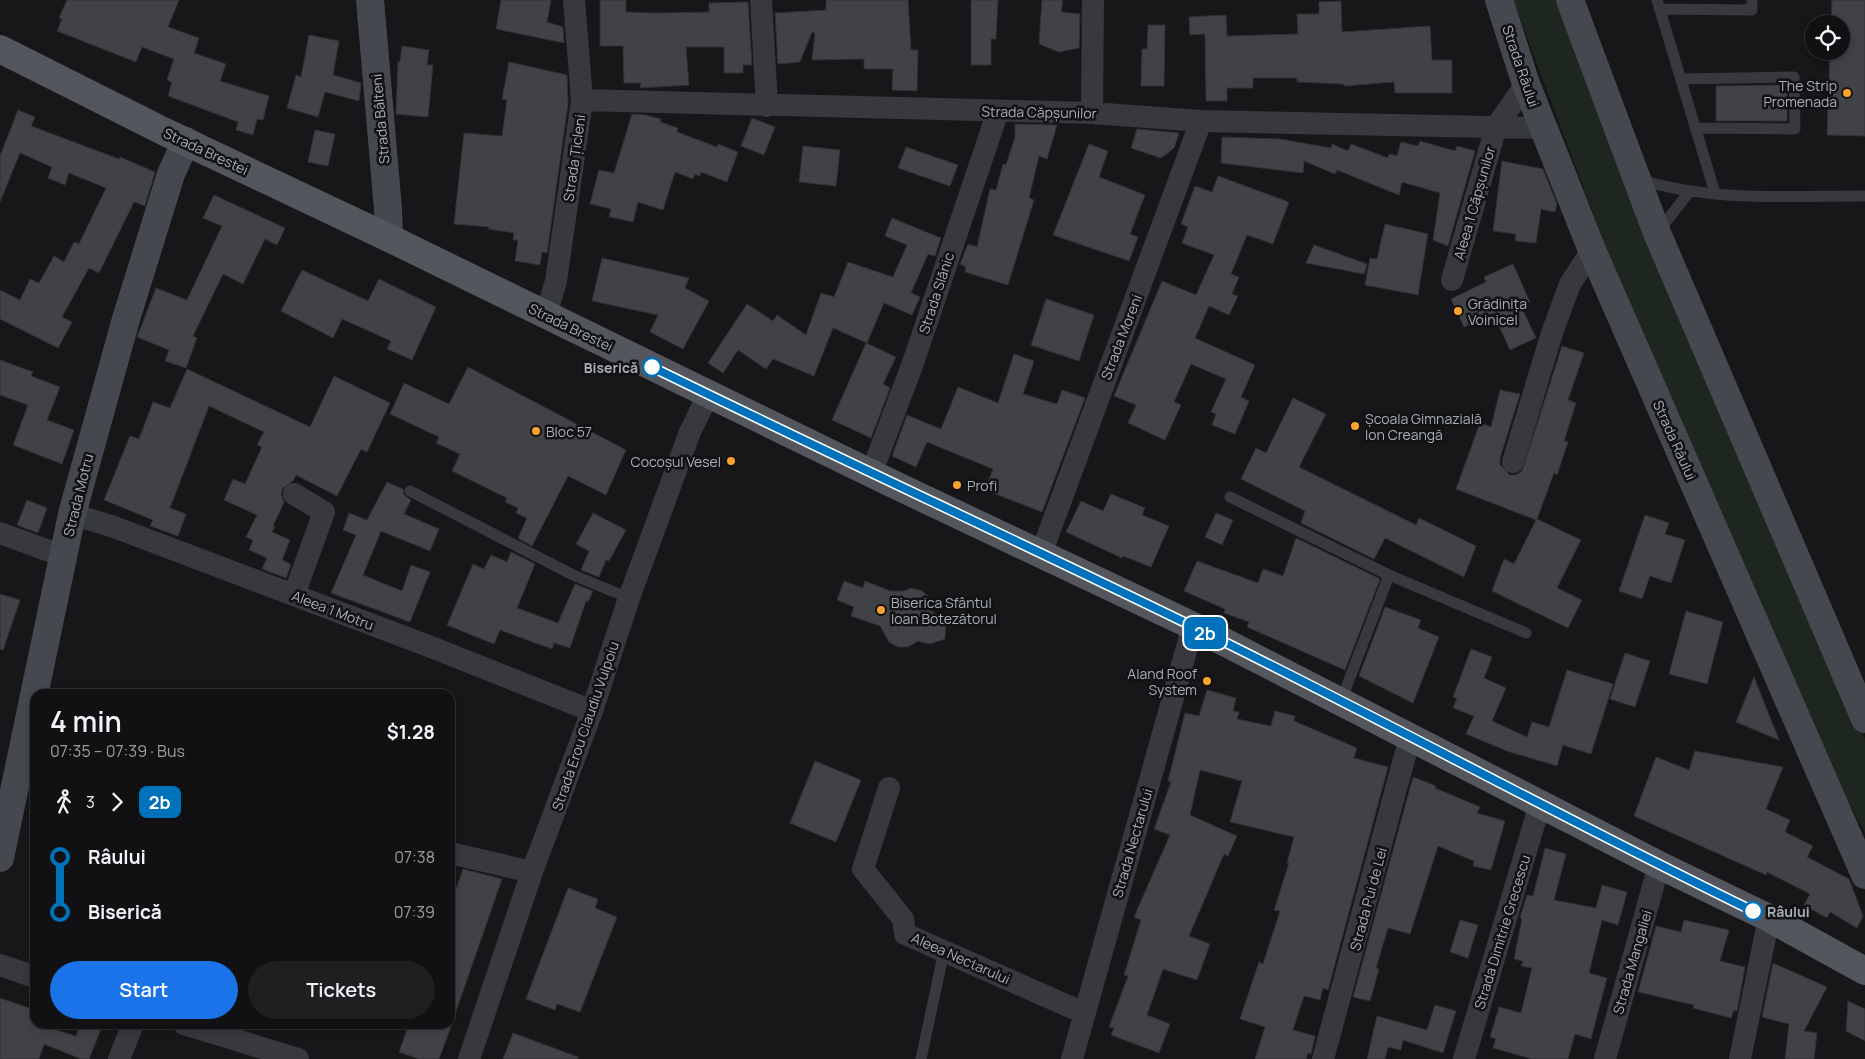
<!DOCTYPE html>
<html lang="en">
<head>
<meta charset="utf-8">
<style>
  :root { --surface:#111113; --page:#1e1f21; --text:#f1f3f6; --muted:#9c9da0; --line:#303133; --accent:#1a73e8 }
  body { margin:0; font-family:Manrope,sans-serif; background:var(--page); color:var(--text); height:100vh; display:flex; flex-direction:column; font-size:19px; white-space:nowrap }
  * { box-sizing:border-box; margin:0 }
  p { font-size:16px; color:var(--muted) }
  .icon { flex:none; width:28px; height:28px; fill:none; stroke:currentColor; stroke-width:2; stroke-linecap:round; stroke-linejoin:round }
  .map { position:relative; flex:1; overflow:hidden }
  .drawer { position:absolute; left:30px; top:689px; width:425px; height:340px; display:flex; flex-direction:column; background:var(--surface); border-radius:15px; box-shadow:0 2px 8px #0003,0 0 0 1px var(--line) }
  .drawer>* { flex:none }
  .badge { padding:0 10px; border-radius:8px; font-size:18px; line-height:32px }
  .controls { position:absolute; left:1805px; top:15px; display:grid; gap:10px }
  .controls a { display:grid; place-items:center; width:45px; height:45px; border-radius:50%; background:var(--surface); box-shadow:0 2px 8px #0003,0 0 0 1px var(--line); font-size:25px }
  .map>.badge { position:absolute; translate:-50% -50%; box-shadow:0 0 0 2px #fff }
  .legs { display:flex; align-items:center; gap:8px; height:55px; padding:0 20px; font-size:16px }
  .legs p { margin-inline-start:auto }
  .summary { display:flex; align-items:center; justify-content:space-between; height:85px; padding:0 20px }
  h1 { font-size:28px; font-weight:600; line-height:38px }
  .action { display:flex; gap:10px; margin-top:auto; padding:10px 20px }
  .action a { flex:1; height:58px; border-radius:30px; background:var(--accent); color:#fff; font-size:20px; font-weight:600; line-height:58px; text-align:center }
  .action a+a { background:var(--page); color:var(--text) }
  ul { padding:0 20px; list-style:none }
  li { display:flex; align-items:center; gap:18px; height:55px; font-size:19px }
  li i { display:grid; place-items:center; width:8px; height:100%; margin:0 6px; background:currentColor }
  li i::after { content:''; width:12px; height:12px; margin:-6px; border:4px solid; border-radius:50%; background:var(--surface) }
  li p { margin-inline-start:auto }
  li:first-child i { background:linear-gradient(#0000 50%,currentColor 0) }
  li:last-child i { background:linear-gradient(currentColor 50%,#0000 0) }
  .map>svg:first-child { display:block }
  .green { fill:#1e271f }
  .building { fill:#414246; stroke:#313135 }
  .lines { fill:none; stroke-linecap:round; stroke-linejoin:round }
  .lane { stroke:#37393e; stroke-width:11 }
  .street { stroke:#37393e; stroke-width:22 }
  .secondary { stroke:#45484e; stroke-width:28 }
  .primary { stroke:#53565d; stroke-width:28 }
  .line-1-casing { stroke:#fff; stroke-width:11 }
  .line-1 { stroke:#0072bc; stroke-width:8 }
  .poi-dot { fill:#fba22c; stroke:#121214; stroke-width:2 }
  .stop-1-dot { fill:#fff; stroke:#0072bc; stroke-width:2.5 }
  .labels { text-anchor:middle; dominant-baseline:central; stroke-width:5; stroke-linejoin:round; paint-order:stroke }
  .street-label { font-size:14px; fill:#a8afb9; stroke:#121214 }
  .poi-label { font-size:14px; fill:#a8afb9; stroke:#121214; text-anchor:start }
  .stop-label { font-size:14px; font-weight:bold; fill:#a8afb9; stroke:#121214; text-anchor:end }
</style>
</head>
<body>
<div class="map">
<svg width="1865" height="1059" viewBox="0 0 1865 1059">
  <rect width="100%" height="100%" fill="#171719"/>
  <path class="green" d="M1513,0h43l87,236 222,503v94l-33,-63 -226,-523z"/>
  <path class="building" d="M67,0h112l-11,27 31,11 -5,15 32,11 -6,17 49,15 -6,24 -6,-1 -4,16 -17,-5 2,-8 -70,-26 4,-14 -5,-2 7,-21 -32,-12 -6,15 -79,-31 5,-12 -3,-1z
    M501,0h50l-4,22 16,5 1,16 -68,-14z
    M600,0h26v12l30,1 53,-1v-9l39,-1 4,63h-9v8h-19v-26h-38l3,38 -49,3 1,-5h-17l-1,-37h-23z
    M826,0h82l3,50h7l-1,41 -25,-1 1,-21h-29v-10l-52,1 3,-27 -3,-1 -12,30 -22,2 -3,-51 51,-3z
    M971,0h27l-2,39h-5v26h-20z
    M1042,0h21l-2,12 19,2 -1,34 -20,4 -20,-8z
    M1832,0h33v136l-38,-1 3,-84h11v-27h-10z
    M1341,1l1,31 88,-6 2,34h20v33h-57l-1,-11 -50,4v-2l-47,-2v-4h-44v10h-26v13h-21l-1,-67 -15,1 -1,-18 37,-2 1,21 71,-2 -1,-20h22v-12z
    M1148,25h17l-1,61h-23l1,-37h5z
    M309,35l30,6 -6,34 28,8 -2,18 -34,-9 -7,25 -31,-9 9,-33 5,2z
    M402,46l27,4 -2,15h6l-5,52 -32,-3 2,-52h2z
    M509,62l58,13 1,29 -21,149 -5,-1 -2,13 -25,-4 3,-21h-5l1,-7 -26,-4 1,-2 -35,-3 10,-91 38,3 5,-36 -5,-1z
    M1787,85v36h-71v-35z
    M18,110l17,7 -4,9 88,33 1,-2 35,15 -10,34 -11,-4 -35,71 -10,-5 -27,49 10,5 -14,26 -58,-29v-29l20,10 10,-21 9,4 15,-27 10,6 10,-20 5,2 27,-56 -37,-15 -4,12 -17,-7 4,-11 -32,-14 -20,49v-46z
    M632,114l14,1 15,4 -1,3 18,6 -1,4 40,15 1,-3 20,8 -11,30 -26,-10 -1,4 -5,-2 -2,5 -18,-7 -12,38 -25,-8 -5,20 -24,-5 2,-8 -21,-5 9,-34 15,3z
    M752,118l23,9 -11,28 -23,-9z
    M1015,124l42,1 -10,34 -8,-3 -10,42 5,2 -26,85 -43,-13 1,-5 -6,-3 8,-20 9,3 13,-58 6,1 7,-26 3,1 9,-28z
    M1137,129l42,4 -5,15 -13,10 -30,-10z
    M315,130l20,4 -7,32 -20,-4z
    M1222,137l58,2 51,9 1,-4 16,7 3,-7 37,14 1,-4 8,2 4,-14 17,4 2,-5 35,10 2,-5 18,5 -27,95 -15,-6 7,-47 -38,-11 -3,13 -62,-25 -2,4 -31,-13 -1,12 -82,-10z
    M1089,144l19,7 -9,26 46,18 -15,39 8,3 -9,24 -76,-26z
    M803,146l37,4 -4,36 -37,-4z
    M906,147l52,18 -8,21 -52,-18z
    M1502,161l41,8 14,35 -2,8 -14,-3 -5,34 -21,-2 1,-7 -23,-3z
    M1218,176l71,26 -16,42 -26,-9 -16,39 8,3 -7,17 6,2 -9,19 -20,-9 -14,32 60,27 -14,32 8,4 -14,33 -23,-9 4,-11 -5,-2 15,-33 -35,-15 -17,38 7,3 -16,35 -37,-17 8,-18 -22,-9 48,-115 34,14 18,-40 -32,-12 6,-16 -7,-3 14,-38 17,6z
    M214,195l71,33 -8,17 -12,-6 -22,45 -20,-10 -30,62 4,2 -11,30 -21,-7 4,-11 -32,-13 19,-49 31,12 35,-74 -19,-8z
    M892,218l49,20 -6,18 -7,-2 -17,39 9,4 -8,18 -28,-12 -17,40 -34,-15 -19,48 -41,-17 -7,10 -28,-19 -15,23 -15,-10 39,-59 26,17 4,-6 29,20 15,-42 13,4 14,-35 45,15 14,-32 -22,-9z
    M1385,224l43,10 -10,61 -53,-10 5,-27 7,1z
    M1314,245l53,19 -3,10 -58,-11z
    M602,258l87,20 -4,10 24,13 -26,48 -33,-17 8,-17 -66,-14z
    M1513,264l17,38 -9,4 15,32 -26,12 -17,-37 -29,14 -13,-28 35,-17 -2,-5z
    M302,270l66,31 11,-22 57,28 -24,53 -25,-11 4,-8 -49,-22 -9,19 -52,-27z
    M1046,299l48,16 -15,46 -48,-16z
    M866,343l30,14 -13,27 7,4 -19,50 -39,-18z
    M1562,346l22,7 -16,47 8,3 -12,38 4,1 -11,33 -3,-2 -17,46 44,21 -24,48 25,12 -14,28 -76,-37 12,-32 10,5 22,-44 -80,-31 24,-66 11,4 9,-37 20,4 -20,64v7l10,10h6l6,-4z
    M1014,354l20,7 -11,33 34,10 5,-14 23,8 -43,114 -57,-22 8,-21 -66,-27 -11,25 -24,-11 15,-41 34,14 17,-42 40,16z
    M0,360l33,12 -2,4 29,11 -13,33 27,10 -12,34 -49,-19 15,-40 -28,-10z
    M468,367l158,83 -20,45 -38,-19 -36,70 -14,-8 9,-20 -11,-5 2,-5 -13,-6 2,-4 -55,-27 8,-17 -24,-11 3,-6 -49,-23 14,-31 45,21z
    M187,369l123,58 24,-51 56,27 -23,49 -6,-3 -24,47 -41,-21 -3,6 -10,7 -2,6 3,8 -11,24 2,1 -3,5 18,8 -8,20 9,4 -5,14 -24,-9 5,-11 -18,-8 4,-10 -7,-3 11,-22 -33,-15 9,-21 12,5 17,-37 -5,-2 7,-13 -55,-26 -39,102 16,6 -8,22 -28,-10 3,-6 -49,-20 26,-64 9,3 14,-37 17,6z
    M1293,398l33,16 -27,53 117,58 3,-7 57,28 -12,31 -79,-39 -11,21 -73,-36 4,-12 -64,-32 15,-31 10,5z
    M387,482l16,7 1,6 7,5 -7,14 35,15 -9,22 -49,-20 -18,44 39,16 9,-26 19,7 -20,50 -79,-29 25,-58 -13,-5 6,-17 18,7z
    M1111,494l34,14 -3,7 27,11 -18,41 -28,-11 -1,2 -56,-26 15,-31 22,10z
    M27,500l20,8 -9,25 -21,-8z
    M593,513l33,17 -17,31 -3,-1 -7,17 -18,-7 8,-19 -13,-7z
    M1216,513l17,7 -11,25 -17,-8z
    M1645,515l24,8 -4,11 20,6 -14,43 -21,-7 -8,23 -23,-8z
    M1296,538l84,41 -35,91 -98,-43 2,-5 -25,-9 1,-4 -41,-18 13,-30 61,22 5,-14 20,7z
    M511,552l24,12 -18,44 41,15 17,-39 18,7 -5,11 -2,-1 -16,47 -16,-5 -2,6 -52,-19 -6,14 -47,-19 26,-61 11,5 7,-14 16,7z
    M844,581l19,7 2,-7 25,10h14l7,-3 11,3 6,5v13l13,8 5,7 -1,15 -15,5 -12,-3 -10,6h-10l-9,-5 -9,-16 -29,-10 3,-9 -17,-7z
    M0,594l20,6 -17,50 -3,-1z
    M1385,607l36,13 -3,8 21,9 -26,66 -54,-27z
    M1686,611l37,11 -16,62 -38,-10z
    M1471,649l21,8 -8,21 22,10 -14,33 35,16 5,-15 17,5 18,-57 46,14 -22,70 -28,-9 -6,21 -50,-15 -41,-17 8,-18 -21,-8 4,-10 -4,-1z
    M1625,653l25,8 -15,46 -25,-8z
    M1754,677l25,63 -43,-18z
    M1207,690l29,8 -3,13 6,1 -2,7 34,7 4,-15 20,5 -1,5 63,27 -3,10 34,9 -60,223 -5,-2 -3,12 -16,-4 -11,34 22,6 -4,18 -3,-1 -2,6h-51l10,-32 -25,-8 19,-57 4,2 17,-53 -6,-1 15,-47h-2l7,-26 -64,-15 12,-41 -42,-11 -10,45 47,21 -9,20 -4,-2 -35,82 21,8 -13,36 -34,-11 -16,46 23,9 -11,29 -48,-18 3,-7 -5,-1 19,-51 -4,-1 17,-55 -7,-3 36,-82 -16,-6 17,-47 -3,-1 17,-68 14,3z
    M1695,751l88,16 -17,42 24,11 -5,12 28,14 -6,11 42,22 14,37 -6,12 -27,-16 -3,6 -23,-13 6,-11 -43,-22 -1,3 -132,-59 22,-59 33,13z
    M815,761l46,19 -25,62 -46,-19z
    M1413,777l23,9 -1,2 45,19 -3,6 28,8 -14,49 -18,-4 1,-5 -36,-15 -28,88 -22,-6 -12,40 3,1 -9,32 -17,-4z
    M1545,848l21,6 -12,46 42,8 6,-23 25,7 -9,33 -16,-5 -13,53 18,5 -16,61 -16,-5 -7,25h-36l-39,-11 3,-9 -6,-2 9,-30 22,6 11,-45 -11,-2 2,-5 -9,-2 8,-40 -2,-1 7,-23 6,1z
    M463,869l39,10 -49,141h-3v-114z
    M568,888l30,11 -3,9 22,9 -37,95 -23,-8 -2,6 -29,-11z
    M1460,920l18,5 -10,33 -18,-6z
    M1684,920l45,10 -9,31 25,6 -8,44 -3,-1 -3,8 -38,-10 1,-3 -56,-13 18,-66 25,6z
    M1773,963l54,24 -23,44 13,2 -3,26h-29l4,-35 -27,-7z
    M0,998l35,12v14l41,12 5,-12h22l-14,35h-8l-37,-15 -5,15h-39z
    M1848,1001l17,8v32l-19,-10z
    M1435,1005l21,6 -13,42 -40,-13 -2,10 -13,-3 -3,12h-18l10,-43 50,14z
    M409,1024h43l-13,35h-20l-20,-7z
    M513,1033l65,24v2h-75z"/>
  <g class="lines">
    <path class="lane" d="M1657,0l58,193
      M1659,9l93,1v-10
      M1681,79l113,-2 1,52 -99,-1
      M1638,179c72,23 152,17 227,17
      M1658,232l32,-41
      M410,491l163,84 56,23
      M1230,497l159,78 137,58
      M1341,701l48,-126
      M921,1059l23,-108"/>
    <path class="street" d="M761,0l6,106
      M582,100l510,13 109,8 343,7
      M1092,113l1,-113
      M1452,280l44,-153 30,-43
      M546,315l10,-34 26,-181 -8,-100
      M1513,462l39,-129 18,-49 22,-34
      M871,474l42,-111 85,-252
      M294,494l30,18 -30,83
      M72,514l42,13 317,120 161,64
      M0,533l63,23
      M1041,554l160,-433
      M889,788l-26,81 40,50 2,15 179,79
      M450,853l82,19
      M0,965l35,12
      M184,1024l114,35
      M119,1059l14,-35
      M469,1059l63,-187 60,-161 37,-113 61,-166 18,-37
      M1072,1059l121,-433
      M1323,1059l87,-322
      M1464,1059l76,-255
      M1605,1059l54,-194
      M1740,1059l29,-141"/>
    <path class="secondary" d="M370,0l18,209 1,29
      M1499,0l27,84 66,166 273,625
      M1570,0l87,233 208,486
      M0,858l72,-344 54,-195 45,-145 15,-33"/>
    <path class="primary" d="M0,49l165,83 224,106 504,246 300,142 466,239 110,53 96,53"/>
  </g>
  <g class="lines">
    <defs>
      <path id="line-1" d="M652,367c179,88 360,171 540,259 188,92 372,193 561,285"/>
    </defs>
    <use href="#line-1" class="line-1-casing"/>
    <use href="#line-1" class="line-1"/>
  </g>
  <g class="poi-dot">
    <circle cx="1847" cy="93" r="5"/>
    <circle cx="1458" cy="311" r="5"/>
    <circle cx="1355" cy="426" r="5"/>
    <circle cx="536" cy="431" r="5"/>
    <circle cx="731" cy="461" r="5"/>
    <circle cx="957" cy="485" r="5"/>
    <circle cx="881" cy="610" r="5"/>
    <circle cx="1207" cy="681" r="5"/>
  </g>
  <g class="stop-1-dot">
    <circle cx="652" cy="367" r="9"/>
    <circle cx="1753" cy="911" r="9"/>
  </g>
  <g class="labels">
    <g class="street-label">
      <text transform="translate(1521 66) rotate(71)">Strada Râului</text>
      <text transform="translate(1039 112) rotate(1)">Strada Căpșunilor</text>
      <text transform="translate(380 119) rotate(-95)">Strada Bâlteni</text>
      <text transform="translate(206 151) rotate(25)">Strada Brestei</text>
      <text transform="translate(574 158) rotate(-82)">Strada Țicleni</text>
      <text transform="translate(1474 203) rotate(-74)">Aleea 1 Căpșunilor</text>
      <text transform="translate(936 293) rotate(-72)">Strada Slănic</text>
      <text transform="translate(571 327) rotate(26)">Strada Brestei</text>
      <text transform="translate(1121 337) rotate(-69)">Strada Moreni</text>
      <text transform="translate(1675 440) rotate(66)">Strada Râului</text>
      <text transform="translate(78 495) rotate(-76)">Strada Motru</text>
      <text transform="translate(333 610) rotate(21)">Aleea 1 Motru</text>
      <text transform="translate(585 726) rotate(-71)">Strada Erou Claudiu Vulpoiu</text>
      <text transform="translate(1132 843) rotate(-74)">Strada Nectarului</text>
      <text transform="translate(1368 899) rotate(-75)">Strada Pui de Lei</text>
      <text transform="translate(1502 932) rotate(-73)">Strada Dimitrie Grecescu</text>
      <text transform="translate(961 958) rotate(24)">Aleea Nectarului</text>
      <text transform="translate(1632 962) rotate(-74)">Strada Mangaliei</text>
    </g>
    <g class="poi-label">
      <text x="1837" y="85" text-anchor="end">The Strip<tspan x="1837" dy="16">Promenada</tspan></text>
      <text x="1468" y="303">Grădinița<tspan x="1468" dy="16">Voinicel</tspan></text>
      <text x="1365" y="418">Școala Gimnazială<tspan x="1365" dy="16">Ion Creangă</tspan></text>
      <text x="546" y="431">Bloc 57</text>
      <text x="721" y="461" text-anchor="end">Cocoșul Vesel</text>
      <text x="967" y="485">Profi</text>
      <text x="891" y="602">Biserica Sfântul<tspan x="891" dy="16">Ioan Botezătorul</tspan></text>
      <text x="1197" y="673" text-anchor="end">Aland Roof<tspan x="1197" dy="16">System</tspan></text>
    </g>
    <g class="stop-label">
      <text x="638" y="367">Biserică</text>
      <text x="1767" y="911" text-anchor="start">Râului</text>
    </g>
  </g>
</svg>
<div class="controls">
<a><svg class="icon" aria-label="locate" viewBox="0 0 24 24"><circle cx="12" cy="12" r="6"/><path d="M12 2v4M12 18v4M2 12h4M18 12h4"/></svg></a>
</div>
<b class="badge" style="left:1205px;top:633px;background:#0072bc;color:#fff">2b</b>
<section class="drawer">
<div class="summary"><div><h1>4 min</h1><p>07:35 – 07:39 · Bus</p></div><b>$1.28</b></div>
<div class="legs"><svg class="icon" aria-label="walk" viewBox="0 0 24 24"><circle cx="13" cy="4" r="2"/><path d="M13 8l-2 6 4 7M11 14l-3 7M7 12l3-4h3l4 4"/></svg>3<svg class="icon" aria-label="forward" viewBox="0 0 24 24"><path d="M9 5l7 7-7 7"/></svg><b class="badge" style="background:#0072bc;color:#fff">2b</b></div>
<ul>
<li><i style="color:#0072bc"></i><b>Râului</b><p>07:38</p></li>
<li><i style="color:#0072bc"></i><b>Biserică</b><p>07:39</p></li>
</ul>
<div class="action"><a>Start</a><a>Tickets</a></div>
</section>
</div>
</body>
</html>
